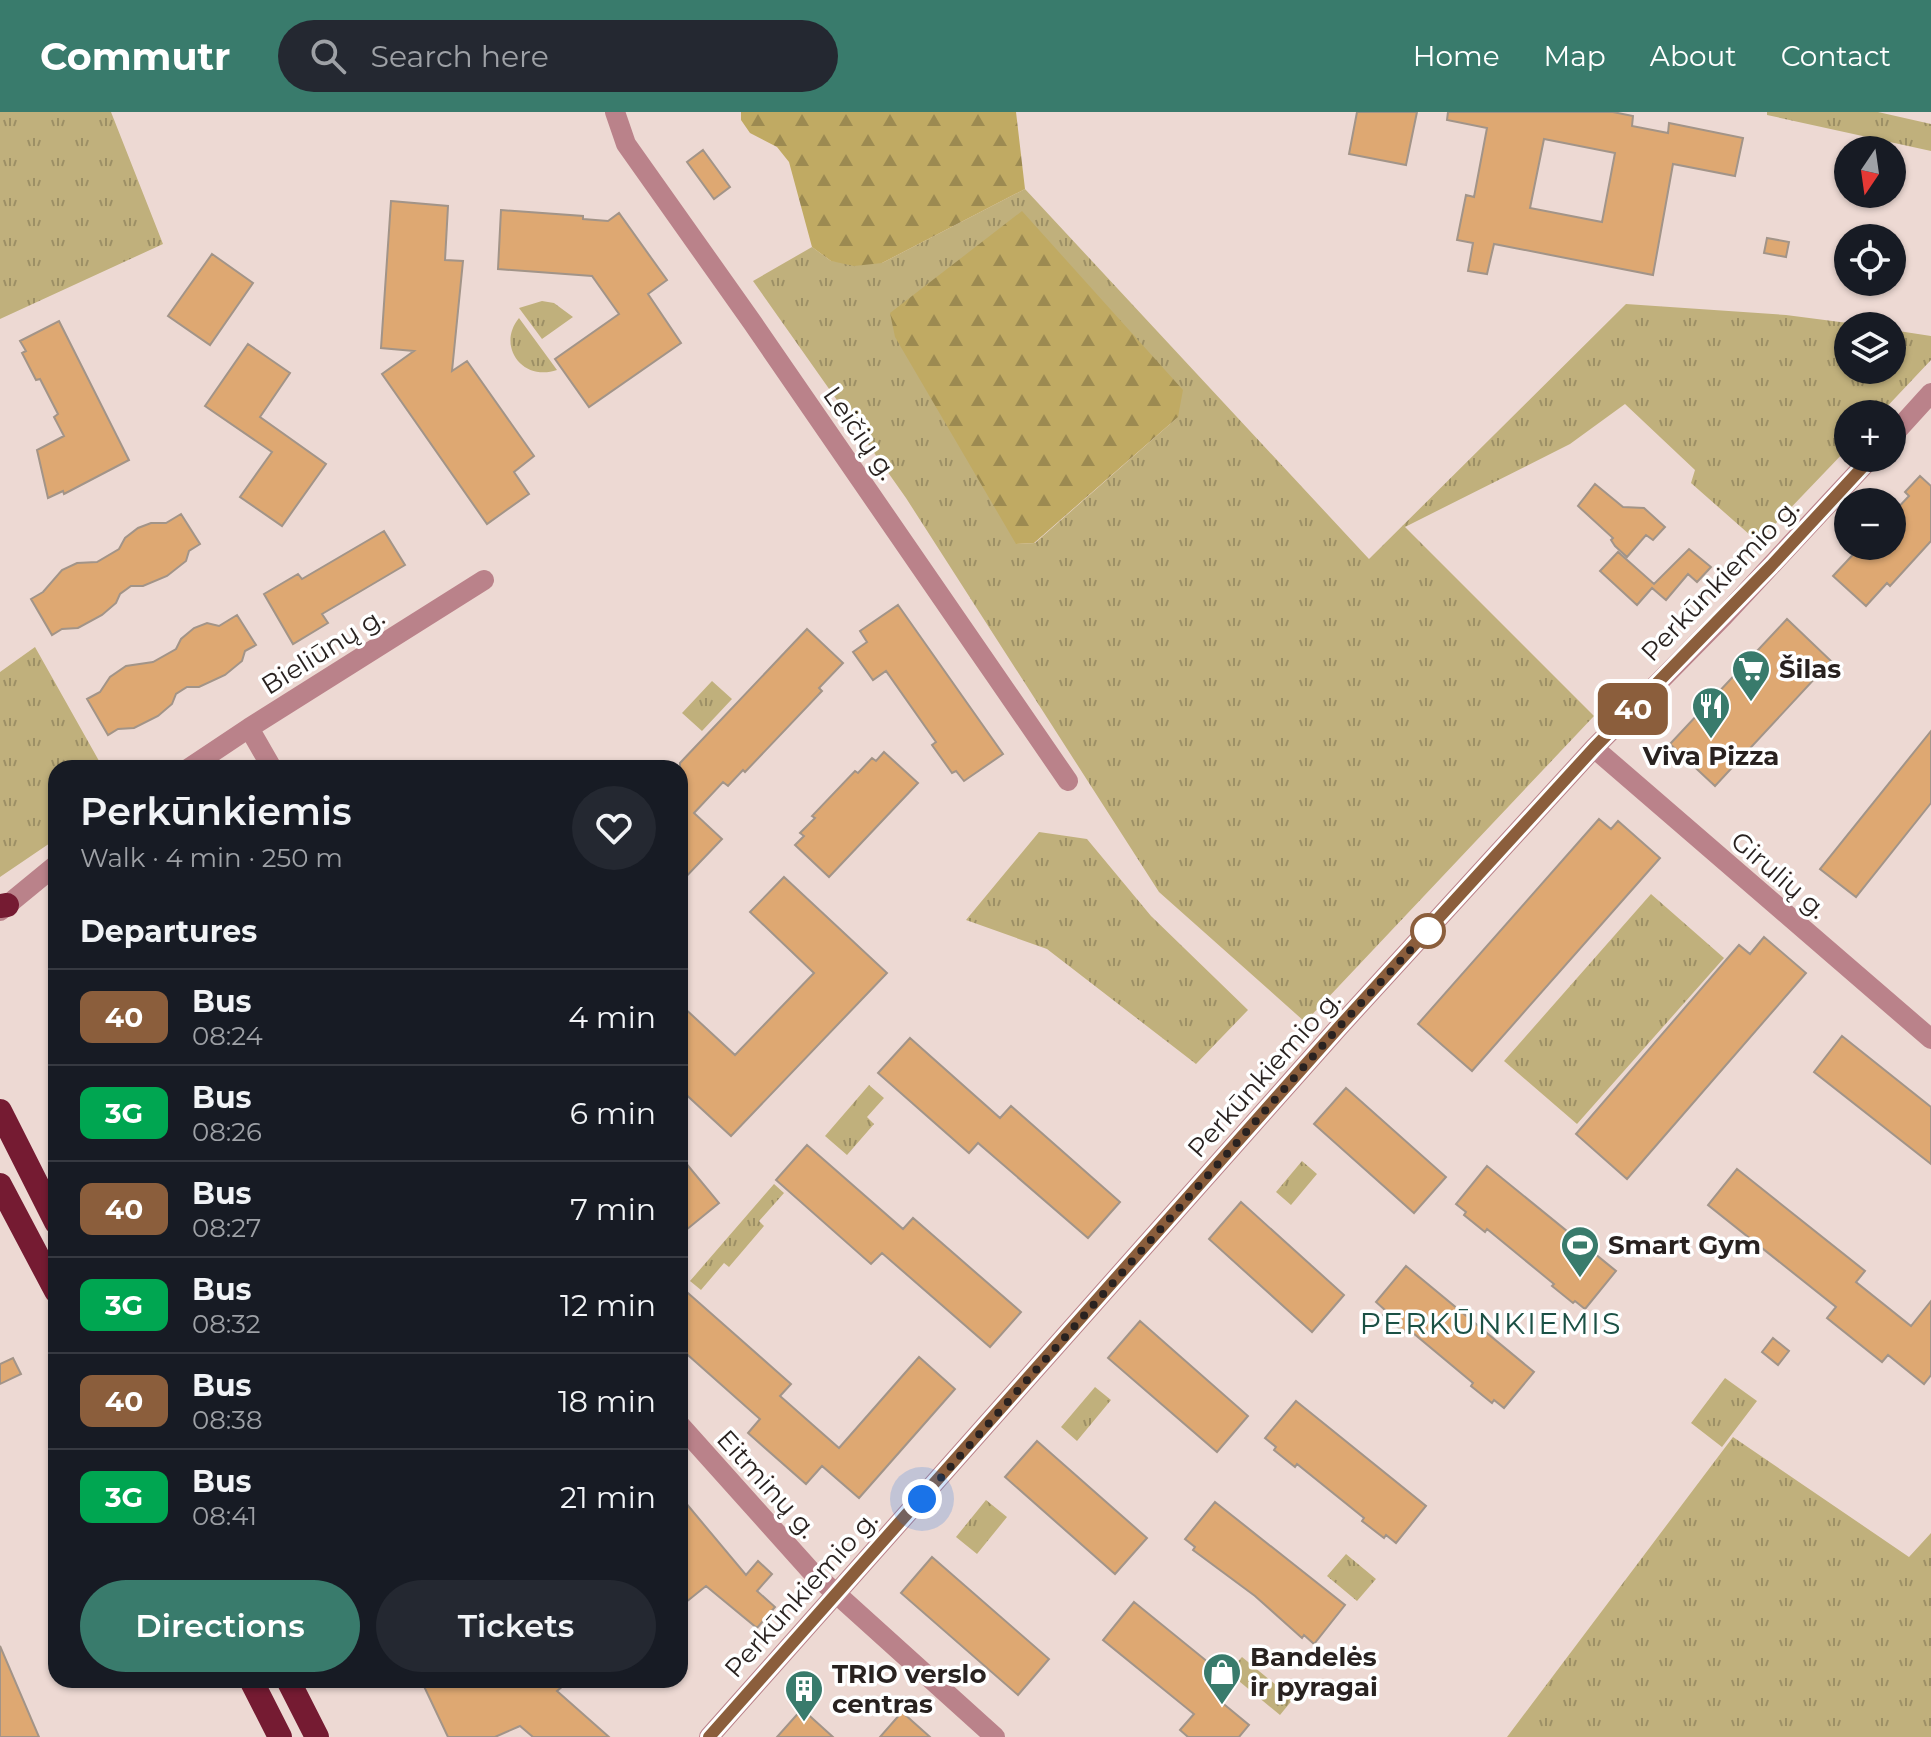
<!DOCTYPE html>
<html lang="en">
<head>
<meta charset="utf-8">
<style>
  :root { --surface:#171b24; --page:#242831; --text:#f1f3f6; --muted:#9ea1a6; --line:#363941; --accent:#397b6c }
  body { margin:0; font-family:Montserrat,sans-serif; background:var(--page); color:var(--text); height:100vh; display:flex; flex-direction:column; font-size:30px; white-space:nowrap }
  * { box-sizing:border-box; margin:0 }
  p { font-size:26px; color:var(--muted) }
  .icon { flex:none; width:44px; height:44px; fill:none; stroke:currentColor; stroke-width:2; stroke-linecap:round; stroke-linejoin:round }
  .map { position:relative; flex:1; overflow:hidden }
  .details { position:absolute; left:48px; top:648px; width:640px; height:928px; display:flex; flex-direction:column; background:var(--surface); border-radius:24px; box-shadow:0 2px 6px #0004 }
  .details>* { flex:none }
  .badge { padding:0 16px; border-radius:12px; font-size:28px; line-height:52px }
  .needle { width:52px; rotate:193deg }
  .buttons { position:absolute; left:1834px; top:24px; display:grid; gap:16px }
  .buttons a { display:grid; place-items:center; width:72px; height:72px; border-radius:50%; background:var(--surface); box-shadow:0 2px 6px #0004; font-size:40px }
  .you { position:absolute; width:40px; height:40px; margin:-20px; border:6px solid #fff; border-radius:50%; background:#1a73e8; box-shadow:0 0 0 12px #1a73e833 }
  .map>.badge { position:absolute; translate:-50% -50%; box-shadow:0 0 0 4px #fff }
  h2 { padding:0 32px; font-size:30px; line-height:72px }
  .round { display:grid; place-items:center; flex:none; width:84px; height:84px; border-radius:42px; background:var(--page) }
  .head { display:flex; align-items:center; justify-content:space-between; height:136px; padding:0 32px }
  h1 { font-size:38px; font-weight:600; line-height:60px }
  .button { display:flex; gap:16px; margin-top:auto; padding:16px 32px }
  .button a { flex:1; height:92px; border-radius:48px; background:var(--accent); color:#fff; font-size:32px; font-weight:600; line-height:92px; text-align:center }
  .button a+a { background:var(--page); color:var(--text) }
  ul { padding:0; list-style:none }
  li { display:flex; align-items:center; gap:24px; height:96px; padding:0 32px; border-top:2px solid var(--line) }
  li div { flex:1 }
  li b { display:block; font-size:30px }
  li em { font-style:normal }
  li .badge { min-width:88px; font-weight:700; text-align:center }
  header { display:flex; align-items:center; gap:48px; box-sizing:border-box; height:112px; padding:0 40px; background:var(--accent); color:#fff }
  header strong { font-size:38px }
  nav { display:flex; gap:44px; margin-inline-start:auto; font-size:28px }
  .search { width:560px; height:72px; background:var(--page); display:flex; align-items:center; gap:20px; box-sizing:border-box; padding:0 28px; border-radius:44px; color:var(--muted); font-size:30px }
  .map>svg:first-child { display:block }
  .grass { fill:url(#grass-tufts); fill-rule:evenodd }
  .forest { fill:url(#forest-firs) }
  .building { fill:#dea872; stroke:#a29488; stroke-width:2; fill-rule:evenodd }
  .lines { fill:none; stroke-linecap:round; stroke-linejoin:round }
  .minor { stroke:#ba828a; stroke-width:20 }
  .highway { stroke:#751b32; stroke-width:24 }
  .line-casing { stroke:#fff; stroke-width:18 }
  .line { stroke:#8b5e3c; stroke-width:12 }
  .walk { stroke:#292220; stroke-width:8; stroke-dasharray:0 14.4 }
  .stop-dot { fill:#fff; stroke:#8b5e3c; stroke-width:4 }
  .labels { text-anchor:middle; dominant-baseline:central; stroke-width:7; stroke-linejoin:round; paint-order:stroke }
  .street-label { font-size:26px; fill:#292220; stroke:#fff }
  .poi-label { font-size:26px; font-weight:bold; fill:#292220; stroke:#fff; text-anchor:start }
  .quarter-label { font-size:30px; letter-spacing:2px; fill:#1b5145; stroke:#fff }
</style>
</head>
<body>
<header>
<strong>Commutr</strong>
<div class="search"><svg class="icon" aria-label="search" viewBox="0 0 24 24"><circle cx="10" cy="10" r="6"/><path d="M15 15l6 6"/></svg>Search here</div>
<nav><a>Home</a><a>Map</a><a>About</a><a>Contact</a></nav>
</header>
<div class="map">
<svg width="1931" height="1625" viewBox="0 0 1931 1625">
  <defs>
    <pattern id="grass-tufts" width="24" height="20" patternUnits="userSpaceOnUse" patternTransform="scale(2)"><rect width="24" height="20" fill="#c0b07c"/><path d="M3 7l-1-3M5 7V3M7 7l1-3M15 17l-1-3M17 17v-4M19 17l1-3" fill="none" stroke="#9c8f65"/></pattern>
    <pattern id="forest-firs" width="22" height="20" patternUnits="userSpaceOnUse" patternTransform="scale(2)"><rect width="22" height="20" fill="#c0aa63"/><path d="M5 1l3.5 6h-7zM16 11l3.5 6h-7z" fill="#9c8a51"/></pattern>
  </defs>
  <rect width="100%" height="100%" fill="#edd9d3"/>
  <path class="grass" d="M0,0h111l52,132 -163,75z
    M1767,0h111l53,12v27l-164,-36z
    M1025,77l344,370 257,-255 160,11 85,11h-23v44h44v-40l39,6v24l-51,54h-32v34l-90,94 -67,-59 4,-13 -70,-66 -55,40 -165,83 189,189 -289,306 -146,-130 -253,-394 -153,-217 59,-34 19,14 51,2zM1178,305l-143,126 -19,1z
    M542,189l12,2 19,14 -31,22 -23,-31z
    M519,206l38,52c-34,12 -61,-24 -38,-52z
    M35,535l68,121h-47v71l-56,38v-205z
    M712,569l20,18 -30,32 -20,-18z
    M1039,720l48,7 64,77 97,94 -52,54 -149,-115 -81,-29z
    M1651,782l73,64 -147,166 -73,-63z
    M869,973l15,13 -17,19 7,7 -27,31 -22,-19z
    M1302,1049l15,13 -26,31 -15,-13z
    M774,1072l10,9 -25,28 5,5 -35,41 -5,-4 -23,27 -11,-9z
    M1725,1266l32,23 -35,46 -31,-24z
    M1095,1275l16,13 -34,41 -16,-14z
    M1733,1325l176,120 22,-24v204h-424z
    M986,1388l21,17 -30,37 -21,-17z
    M1346,1442l30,25 -19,22 -30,-25z
    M1242,1545l51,42 -13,16 -52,-43z"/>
  <path class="forest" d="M741,0h275l9,77 -143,74 -28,3 -23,-5 -19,-14 -23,-85 -12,-15 -27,-14 -9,-13z
    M1022,99l161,179 -5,27 -144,126 -18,1 -121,-207 -5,-24z"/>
  <path class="building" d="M1357,0h60l-11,53 -57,-11z
    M1448,0h165l20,4 -1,10 36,7 1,-10 74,15 -8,38 -62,-12 -20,111 -159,-31 -7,30 -19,-3 5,-28 -16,-3 9,-45 8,2 13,-69 -40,-8zM1544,27l71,14 -13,69 -72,-14z
    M703,38l27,37 -16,12 -27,-37z
    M391,89l57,5 -3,54 18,1 -11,110 15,-10 67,95 -20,16 15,22 -42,30 -105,-150 32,-23 -33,-3z
    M501,98l82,6v3l25,2 11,-8 48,67 -19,14 33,49 -92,64 -34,-48 64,-45 -27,-38 -94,-7z
    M1767,126l22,4 -3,15 -22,-4z
    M212,142l41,29 -43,62 -42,-29z
    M59,209l70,139 -65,34 -1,-3 -15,7 -11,-48 27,-14 -10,-19 4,-3 -18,-35 -4,1 -14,-27 4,-2 -6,-10z
    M248,232l42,29 -30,44 66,47 -44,62 -42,-29 32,-45 -67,-46z
    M1920,364l11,10v55l-41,45 -3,-3 -21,23 -33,-30 28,-30h31v-32l17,-18 -4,-4z
    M1595,372l28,23 21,1 21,19 -12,13 -7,-5 -19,22 -12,-11 -4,-6 2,-2 -35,-32z
    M181,402l19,30 -11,7 -3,10 -19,15 -24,10h-12l-11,8 -4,9 -14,12 -24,13 -16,1 -10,6 -21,-36 12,-7 19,-22 15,-7 20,-1 22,-13 6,-11 13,-10 13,-5h15z
    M384,419l21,34 -83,49 6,9 -35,21 -29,-50 34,-20 4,5z
    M1689,437l22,18 -14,15 -9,-8 -22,26 -14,-12 -15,17 -37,-34 18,-19 36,32z
    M898,493l105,149 -39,27 -8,-10 -4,2 -20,-28 4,-3 -50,-71 -13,9 -20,-28 14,-10 -7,-11z
    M237,503l19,30 -11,6 -3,10 -17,14 -26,12h-12l-11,7 -4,10 -14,12 -24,12 -16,1 -10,6 -21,-36 13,-7 10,-15 16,-11 27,-4 23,-13 5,-10 13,-11 13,-5 12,3z
    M1787,507l44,42 -116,125 -45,-42z
    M807,517l36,34 -24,25 3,3 -77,81 -2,-2 -15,16 -5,-4 -29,31 28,26 -42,44v-120z
    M1931,619v72l-75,94 -36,-28z
    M884,640l34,31 -89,94 -34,-32 9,-9 -4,-3 15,-15 -3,-2 43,-45 3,2 14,-15 4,3z
    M1599,707l12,10 7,-8 42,37 -188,213 -54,-47z
    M784,765l103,96 -156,163 -51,-47v-85l55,51 79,-82 -64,-61z
    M1764,825l42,36 -179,206 -51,-45 163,-189 11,9z
    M1842,924l89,71v57l-117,-92z
    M910,926l90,80 11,-12 109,96 -32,36 -110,-95 -9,10 -91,-80z
    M1346,976l100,89 -32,36 -100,-89z
    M807,1033l96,84 10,-11 108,94 -31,35 -108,-94 -11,11 -95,-84z
    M680,1044l39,47 -39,32z
    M1487,1054l129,105 -31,38 -10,-8 -2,2 -21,-17 2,-2 -67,-55 -2,3 -21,-17 2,-3 -10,-8z
    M1737,1057l128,102 -9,11 55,44 20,-25v74l-7,9 -36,-29 -6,7 -55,-44 9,-11 -128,-102z
    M1241,1090l103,93 -32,37 -103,-93z
    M1406,1154l128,106 -30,36 -10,-8 -2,3 -21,-17 2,-3 -66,-55 -3,4 -21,-17 3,-4 -10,-9z
    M680,1174l111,98 -11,12 59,52 80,-91 36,32 -96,109 -37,-32 -16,18 -58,-51 12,-14 -80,-71z
    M1140,1209l108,95 -31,36 -109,-94z
    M1773,1226l16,13 -11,14 -16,-13z
    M13,1246l8,16 -21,10v-20z
    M1296,1289l130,105 -30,37 -10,-8 -2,3 -22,-17 2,-3 -67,-54 -2,3 -21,-17 2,-3 -11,-9z
    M1037,1329l110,97 -32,36 -110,-97z
    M680,1384l66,79 12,-14 14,13 -15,17 18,16 -18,21 -51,-42 -26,21z
    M1215,1390l130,103 -31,39 -10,-9 -2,3 -47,-42 -62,-46 2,-3 -10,-8z
    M932,1445l117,102 -31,36 -117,-102z
    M1134,1490l101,82 -15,17 29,24 -10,12h-51l-8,-7 14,-16 -91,-74z
    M0,1534l39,91h-39z
    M421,1568h149l-13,11 52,46h-76l-13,-11 -25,11h-47z
    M802,1597l31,28h-56z
    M902,1600l28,25h-50z"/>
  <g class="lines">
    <path class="minor" d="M615,0l11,32 126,178 316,459
      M1892,324l39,-43
      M249,616l23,40
      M1594,636l337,291
      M189,656l60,-40 235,-148
      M0,799l56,-46
      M680,1313l130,145 185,167
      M709,1625l630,-710 255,-279 130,-132 147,-158"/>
    <path class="highway" d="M0,794l7,-1
      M0,999l56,111
      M0,1073l56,106
      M251,1568l29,57
      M288,1568l29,57"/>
  </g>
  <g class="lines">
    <defs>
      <path id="line" d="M709,1625l630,-710 255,-279 177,-182 100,-108"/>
    </defs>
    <use href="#line" class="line-casing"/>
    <use href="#line" class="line"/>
    <path class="walk" d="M922,1387l417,-472 89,-96"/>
  </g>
  <defs>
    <symbol id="supermarket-pin" viewBox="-11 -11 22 30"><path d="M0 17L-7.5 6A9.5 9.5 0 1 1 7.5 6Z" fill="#397b6c" stroke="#fff"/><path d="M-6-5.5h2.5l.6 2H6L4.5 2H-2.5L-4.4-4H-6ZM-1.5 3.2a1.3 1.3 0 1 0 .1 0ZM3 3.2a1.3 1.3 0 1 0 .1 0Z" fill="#fff"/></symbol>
    <symbol id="restaurant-pin" viewBox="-11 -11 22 30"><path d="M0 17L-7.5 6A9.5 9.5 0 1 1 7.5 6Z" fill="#397b6c" stroke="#fff"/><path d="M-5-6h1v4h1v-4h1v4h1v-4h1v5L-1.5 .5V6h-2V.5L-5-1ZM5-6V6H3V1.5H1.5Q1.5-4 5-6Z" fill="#fff"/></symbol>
    <symbol id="stadium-pin" viewBox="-11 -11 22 30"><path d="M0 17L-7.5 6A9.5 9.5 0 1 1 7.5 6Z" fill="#397b6c" stroke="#fff"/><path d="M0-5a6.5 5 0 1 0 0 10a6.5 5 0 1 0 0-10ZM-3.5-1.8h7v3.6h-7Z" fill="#fff"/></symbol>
    <symbol id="shop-pin" viewBox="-11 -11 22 30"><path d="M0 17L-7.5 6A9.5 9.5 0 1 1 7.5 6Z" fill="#397b6c" stroke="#fff"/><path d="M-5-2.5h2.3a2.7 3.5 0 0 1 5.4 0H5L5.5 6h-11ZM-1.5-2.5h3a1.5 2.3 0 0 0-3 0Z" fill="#fff"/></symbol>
    <symbol id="building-pin" viewBox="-11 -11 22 30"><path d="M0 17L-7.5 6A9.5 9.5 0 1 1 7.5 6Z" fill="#397b6c" stroke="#fff"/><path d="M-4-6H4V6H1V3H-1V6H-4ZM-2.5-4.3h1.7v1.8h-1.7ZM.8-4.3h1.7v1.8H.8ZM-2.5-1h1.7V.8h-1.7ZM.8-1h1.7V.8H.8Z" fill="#fff"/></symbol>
  </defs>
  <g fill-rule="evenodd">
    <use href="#supermarket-pin" x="1729" y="535" width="44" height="60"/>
    <use href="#restaurant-pin" x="1689" y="572" width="44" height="60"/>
    <use href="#stadium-pin" x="1558" y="1111" width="44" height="60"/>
    <use href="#shop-pin" x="1200" y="1538" width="44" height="60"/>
    <use href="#building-pin" x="782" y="1555" width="44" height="60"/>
  </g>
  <circle class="stop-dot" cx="1428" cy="819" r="16"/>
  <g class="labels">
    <g class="street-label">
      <text transform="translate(860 321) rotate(55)">Leičių g.</text>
      <text transform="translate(1720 468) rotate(-46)">Perkūnkiemio g.</text>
      <text transform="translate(323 539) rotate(-32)">Bieliūnų g.</text>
      <text transform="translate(1779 763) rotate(41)">Girulių g.</text>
      <text transform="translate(1264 962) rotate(-48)">Perkūnkiemio g.</text>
      <text transform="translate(767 1372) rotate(48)">Eitminų g.</text>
      <text transform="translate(801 1482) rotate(-48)">Perkūnkiemio g.</text>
    </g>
    <g class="poi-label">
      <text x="1779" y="557">Šilas</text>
      <text x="1711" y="644" text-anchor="middle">Viva Pizza</text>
      <text x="1608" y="1133">Smart Gym</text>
      <text x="1250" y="1545">Bandelės<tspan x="1250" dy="30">ir pyragai</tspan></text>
      <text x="832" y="1562">TRIO verslo<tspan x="832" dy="30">centras</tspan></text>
    </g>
    <g class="quarter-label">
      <text x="1491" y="1211">PERKŪNKIEMIS</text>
    </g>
  </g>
</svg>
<div class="buttons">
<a><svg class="needle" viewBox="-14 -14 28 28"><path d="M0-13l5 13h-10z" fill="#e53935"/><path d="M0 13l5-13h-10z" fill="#9ea1a6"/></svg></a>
<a><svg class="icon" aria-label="locate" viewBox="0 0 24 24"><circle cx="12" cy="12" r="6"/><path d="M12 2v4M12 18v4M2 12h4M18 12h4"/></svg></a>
<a><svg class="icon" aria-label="layers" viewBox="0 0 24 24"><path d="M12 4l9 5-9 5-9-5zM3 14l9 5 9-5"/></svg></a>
<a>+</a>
<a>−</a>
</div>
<div class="you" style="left:922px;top:1387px"></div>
<b class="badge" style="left:1633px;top:597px;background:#8b5e3c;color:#fff">40</b>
<section class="details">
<div class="head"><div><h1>Perkūnkiemis</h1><p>Walk · 4 min · 250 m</p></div><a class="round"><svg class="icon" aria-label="heart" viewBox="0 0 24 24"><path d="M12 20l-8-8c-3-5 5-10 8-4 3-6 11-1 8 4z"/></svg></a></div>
<h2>Departures</h2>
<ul>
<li><span class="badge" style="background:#8b5e3c;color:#fff">40</span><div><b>Bus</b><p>08:24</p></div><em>4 min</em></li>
<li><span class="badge" style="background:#00a651;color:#fff">3G</span><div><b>Bus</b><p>08:26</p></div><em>6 min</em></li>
<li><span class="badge" style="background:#8b5e3c;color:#fff">40</span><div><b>Bus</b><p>08:27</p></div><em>7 min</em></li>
<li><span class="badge" style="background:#00a651;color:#fff">3G</span><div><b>Bus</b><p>08:32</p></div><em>12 min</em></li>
<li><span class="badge" style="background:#8b5e3c;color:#fff">40</span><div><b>Bus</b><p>08:38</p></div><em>18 min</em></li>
<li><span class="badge" style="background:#00a651;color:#fff">3G</span><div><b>Bus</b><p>08:41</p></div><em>21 min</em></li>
</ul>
<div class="button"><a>Directions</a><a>Tickets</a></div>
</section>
</div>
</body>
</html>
